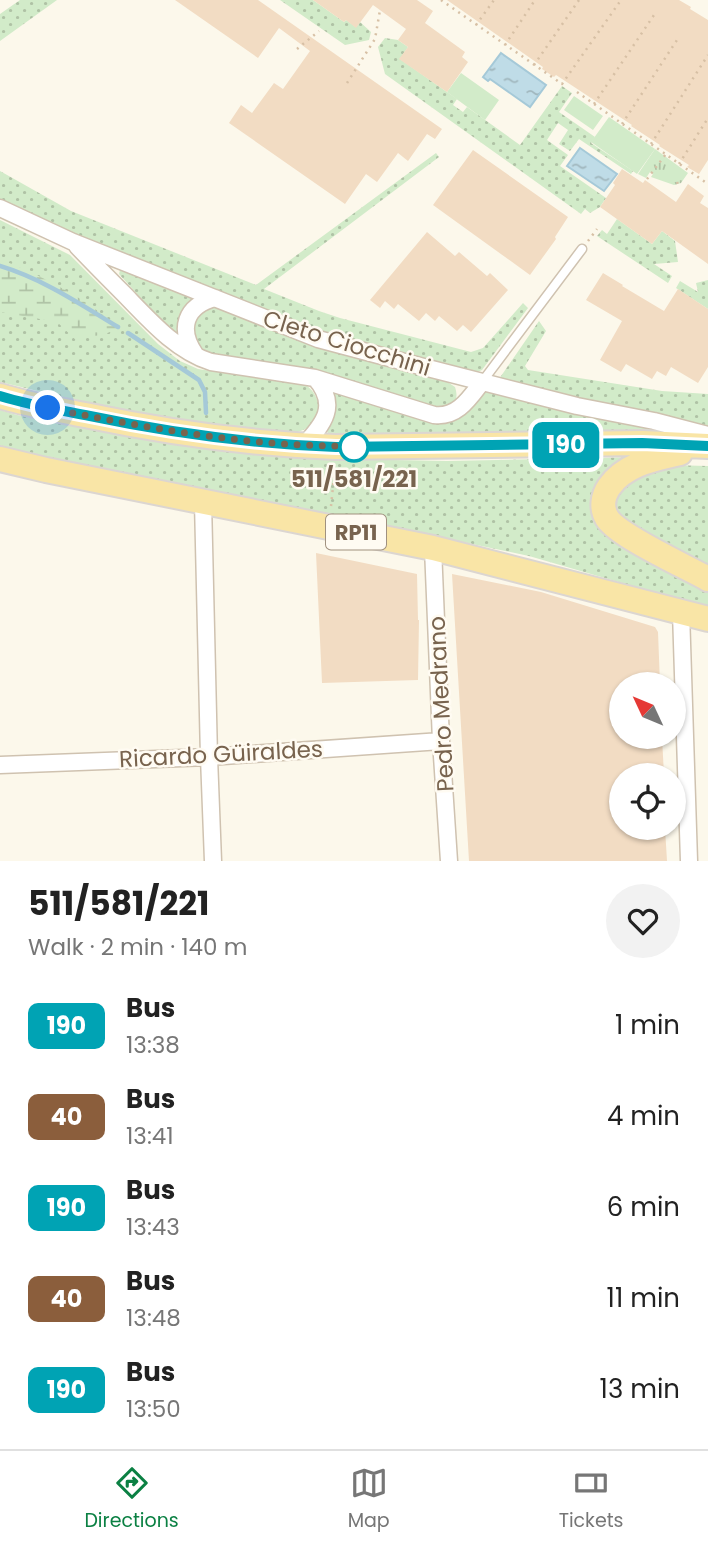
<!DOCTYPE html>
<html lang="en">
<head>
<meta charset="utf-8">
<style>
  :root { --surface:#fff; --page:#f2f2f2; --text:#222; --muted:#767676; --line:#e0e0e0; --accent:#0b8043 }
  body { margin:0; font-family:Poppins,sans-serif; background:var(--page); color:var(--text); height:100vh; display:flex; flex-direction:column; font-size:26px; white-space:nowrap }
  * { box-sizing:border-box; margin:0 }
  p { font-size:23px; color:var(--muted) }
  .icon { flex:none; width:38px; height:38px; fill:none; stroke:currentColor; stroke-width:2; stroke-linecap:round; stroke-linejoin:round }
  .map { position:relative; height:861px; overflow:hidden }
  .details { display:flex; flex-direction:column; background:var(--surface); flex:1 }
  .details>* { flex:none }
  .badge { padding:0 14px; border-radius:10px; font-size:24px; line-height:46px }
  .needle { width:46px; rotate:314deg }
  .tools { position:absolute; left:609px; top:672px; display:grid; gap:14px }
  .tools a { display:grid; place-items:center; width:77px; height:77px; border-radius:50%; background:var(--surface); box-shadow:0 2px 5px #0004; font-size:35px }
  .you { position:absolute; width:35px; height:35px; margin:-18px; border:5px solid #fff; border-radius:50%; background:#1a73e8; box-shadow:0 0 0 10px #1a73e833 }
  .map>.badge { position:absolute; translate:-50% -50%; box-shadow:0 0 0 4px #fff }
  .round { display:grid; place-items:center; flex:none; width:74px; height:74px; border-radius:37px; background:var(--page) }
  .overview { display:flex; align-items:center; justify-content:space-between; height:119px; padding:0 28px }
  h1 { font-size:33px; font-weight:700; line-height:52px }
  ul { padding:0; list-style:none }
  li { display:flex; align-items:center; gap:21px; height:91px; padding:0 28px }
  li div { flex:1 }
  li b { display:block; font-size:26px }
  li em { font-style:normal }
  li .badge { min-width:77px; font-weight:700; text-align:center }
  .menu { display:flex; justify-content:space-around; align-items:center; height:98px; border-top:2px solid var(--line); background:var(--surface); font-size:19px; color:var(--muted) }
  .menu a { display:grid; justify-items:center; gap:4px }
  .menu .active { color:var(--accent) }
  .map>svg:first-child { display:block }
  .grass { fill:url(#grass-dots) }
  .wetland { fill:url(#wetland-marsh) }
  .park { fill:url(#park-tufts) }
  .pitch { fill:#d2ebc9 }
  .water { fill:url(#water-ripples); stroke:#a5c9d8; stroke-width:2 }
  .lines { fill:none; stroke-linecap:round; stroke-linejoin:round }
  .stream { stroke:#a5c9d8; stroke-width:4.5 }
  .building { fill:#f2dcc3 }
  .lane-casing { stroke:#cfc2b0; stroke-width:11 }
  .street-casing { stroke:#cfc2b0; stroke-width:19 }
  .primary-casing { stroke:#dcd6d1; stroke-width:28 }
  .path { stroke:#d7c0a5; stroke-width:2.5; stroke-dasharray:2 5; stroke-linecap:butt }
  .lane { stroke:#fff; stroke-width:8 }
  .street { stroke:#fff; stroke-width:16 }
  .primary { stroke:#f9e5a6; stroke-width:24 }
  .line-casing { stroke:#fff; stroke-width:16 }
  .line { stroke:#00a3b4; stroke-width:10 }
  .walk { stroke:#78634e; stroke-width:7; stroke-dasharray:0 12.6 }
  .stop-dot { fill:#fff; stroke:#00a3b4; stroke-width:3.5 }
  .labels { text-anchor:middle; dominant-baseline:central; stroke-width:5; stroke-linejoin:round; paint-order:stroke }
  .shield { fill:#fffbf2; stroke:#a0917f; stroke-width:2 }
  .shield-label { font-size:21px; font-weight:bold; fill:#78634e }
  .street-label { font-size:23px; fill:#78634e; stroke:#fffbf2 }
  .stop-label { font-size:23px; font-weight:bold; fill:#78634e; stroke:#fffbf2 }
</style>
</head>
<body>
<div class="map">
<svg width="708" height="861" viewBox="0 0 708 861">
  <defs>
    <pattern id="grass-dots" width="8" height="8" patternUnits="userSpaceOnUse" patternTransform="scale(1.75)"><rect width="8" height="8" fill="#d2ebc9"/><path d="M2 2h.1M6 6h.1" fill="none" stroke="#afc2a5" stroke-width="1.8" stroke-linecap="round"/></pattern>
    <pattern id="wetland-marsh" width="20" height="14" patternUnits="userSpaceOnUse" patternTransform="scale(1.75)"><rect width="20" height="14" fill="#d2ebc9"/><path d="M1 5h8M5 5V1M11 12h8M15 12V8" fill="none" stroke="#afc2a5"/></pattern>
    <pattern id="park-tufts" width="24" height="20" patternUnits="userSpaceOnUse" patternTransform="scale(1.75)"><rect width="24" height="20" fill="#d2ebc9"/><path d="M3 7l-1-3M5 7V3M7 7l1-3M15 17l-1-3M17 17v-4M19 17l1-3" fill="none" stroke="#afc2a5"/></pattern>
    <pattern id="water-ripples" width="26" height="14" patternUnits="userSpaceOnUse" patternTransform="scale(1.75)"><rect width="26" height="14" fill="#bfdce7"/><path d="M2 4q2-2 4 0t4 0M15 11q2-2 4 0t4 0" fill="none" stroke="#a0b6bd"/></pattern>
  </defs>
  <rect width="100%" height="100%" fill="#fcf8eb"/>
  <path class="grass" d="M20,0h37l-57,41v-27z
    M280,0h33l31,22 2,-2 10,7 4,-5 11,10 -2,8 -24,5z
    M385,38l13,2 10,7 -8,12 57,40 -4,6 10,7 4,-5 53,38 42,-59 10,7 -13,19 36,25 -4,6 42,28 -2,3 -52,-35 -9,12 -11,-7 9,-14 -10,-7 -11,17 21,15 -8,11 46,32 -6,9 -10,6 -5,-4 -4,5 -196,-140 -7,-27z
    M436,153l3,4 -175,132 55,22 21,7 131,34 12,-4 40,-45 5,5 -46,62 -7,3 -143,-36 -257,-102 -75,-36v-28l71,40 185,74z
    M617,219l35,25 10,-13 13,10 3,21 -24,2 18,12 -4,7 -71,-47 5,-6 5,4z
    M0,220l70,35 88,89 22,17 18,8 108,16c20,15 15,42 -9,47l-84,-6 -95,-16 -118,-28z
    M120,270l71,27 1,4 -15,31h-5l-5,-5 -48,-53z
    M708,280v29l-32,-21 4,-7 18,11 -2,-9z
    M215,305l231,76 9,6c5,16 -3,18 -15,23l-149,-43 -86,-15 -4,-2 -9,-12 4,-25z
    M539,321l7,10 -21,35 3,4 134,21 46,3v33l-132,-26 -77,-22z
    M488,390l165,38 -3,3 -29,-1 -293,6 -1,-9 5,-36 92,27z
    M0,410l17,5 96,19 98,16 124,9 58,1 54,1 194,-4 -44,47 111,83v21l-179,-52 -199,-42 -257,-48 -73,-19z
    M669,465l39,1v105l-90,-51 -6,-27 9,-12z"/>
  <path class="wetland" d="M0,259c44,18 82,37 118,68 -15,12 -25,6 -42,13l-19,-18 -57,-10z"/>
  <path class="park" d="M655,149l33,24 -7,10 -7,2 -23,-8 2,-3 -3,-2 -4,6 -8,-4z"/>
  <path class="pitch" d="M461,73l38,27 -14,20 -38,-28z
    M574,96l29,20 -10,14 -29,-20z
    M609,117l46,32 -18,25 -46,-32z"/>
  <path class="water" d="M501,53l45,32 -16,22 -40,-28 -2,2 -5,-4z
    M580,148l37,26 -13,17 -37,-25z"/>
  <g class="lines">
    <path class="stream" d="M0,266c43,13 80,38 118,61
      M128,333l71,47 6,12 1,21"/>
  </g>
  <path class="building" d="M175,0h83l184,129 -7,10 -8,-5 -19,27 -10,-8 -21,29 -11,-8 -21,30 -116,-81 12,-18 11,8 22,-30 9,6 27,-38 -31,-23 -21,30z
    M313,0h104l16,11 -8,12 40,29 -3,5 6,5 -21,30 -48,-33 9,-12 -10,-7 8,-11 -33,-24 -17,23 -10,-8 -2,2z
    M447,0h232l12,7 -1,2 18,11v140l-9,14 -12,-7 2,-2 -30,-19 1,-1 -29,-19 1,-1 -76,-50 -2,2 -12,-8 1,-2z
    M473,150l95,67 -13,20 1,2 -26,36 -97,-70z
    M622,169l21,14 2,-3 31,22 12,-18 16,12 -4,7 8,5v56l-46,-33 -10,13 -52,-37 15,-22 -2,-2z
    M427,232l28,24 4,-4 28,24 3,-3 18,17 -37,42 -8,-7 -6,6 -18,-15 -4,5 -9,-8 -7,8 -21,-17 -4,5 -9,-8 -5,7 -10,-8z
    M603,273l20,12 -1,1 42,25 14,-22 30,20v58l-10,16 -27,-16 -5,9 -9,-5 -5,8 -26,-15 -5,8 -21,-12 22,-39 -36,-21z
    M316,553l101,21 1,46h1l-1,60 -96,3z
    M452,574l89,18 114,35 3,5 2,52h-39v53h41l2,38h-43v53h44l2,33h-198z"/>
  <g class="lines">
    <defs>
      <path id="lane" d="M482,382l100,-133"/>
      <path id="street" d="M0,208l73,34 245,97 94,25 165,42 77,15 54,14
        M77,246c16,17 33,34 49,50 25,26 51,55 85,66l104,16c24,27 9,46 -12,68
        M195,354c-17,-25 -10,-48 20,-56
        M315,378l119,37c23,3 35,-16 48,-33
        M203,502l6,255 4,104
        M433,548l8,193 8,120
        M681,612l8,249
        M0,765l209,-8 232,-16"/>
      <path id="primary" d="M0,396c29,9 60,14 90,20 81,17 163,28 246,31l306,-4 66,3
        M680,453c-26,6 -55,11 -71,34 -6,9 -8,21 -2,31 11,18 80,49 101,61
        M0,459l46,11 387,78 275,71"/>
    </defs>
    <use href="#lane" class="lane-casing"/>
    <use href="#street" class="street-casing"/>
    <use href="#primary" class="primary-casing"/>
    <path class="path" d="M441,0l121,84 59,-84
      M476,25l18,-25
      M505,45l30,-45
      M297,49l22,-18
      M534,65l45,-65
      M347,83l28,-44 5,-29
      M577,92l131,92
      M594,104l60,-89
      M622,124l55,-84
      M651,144l57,-89
      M679,164l29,-46
      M647,179l19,-25
      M677,182l1,2
      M588,241l9,-12
      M331,506l4,-39"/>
    <use href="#lane" class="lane"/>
    <use href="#street" class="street"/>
    <use href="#primary" class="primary"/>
  </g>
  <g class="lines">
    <defs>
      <path id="line" d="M0,396c29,9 60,14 90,20 81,17 163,28 246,31l306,-4 66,3"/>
    </defs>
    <use href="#line" class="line-casing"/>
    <use href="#line" class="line"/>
    <path class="walk" d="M48,408c104,21 209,40 315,38l-9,1"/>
  </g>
  <circle class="stop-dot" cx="354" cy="447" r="14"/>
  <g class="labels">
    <rect class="shield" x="326" y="514.5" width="60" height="35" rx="5"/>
    <g class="shield-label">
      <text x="356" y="532">RP11</text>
    </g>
    <g class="street-label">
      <text transform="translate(347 343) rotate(17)">Cleto Ciocchini</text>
      <text transform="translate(441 704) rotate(-93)">Pedro Medrano</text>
      <text transform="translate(221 754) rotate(-3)">Ricardo Güiraldes</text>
    </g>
    <g class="stop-label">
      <text x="354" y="479">511/581/221</text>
    </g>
  </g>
</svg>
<div class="tools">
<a><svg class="needle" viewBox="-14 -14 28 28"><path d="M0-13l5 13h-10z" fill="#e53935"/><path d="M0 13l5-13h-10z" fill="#767676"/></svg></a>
<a><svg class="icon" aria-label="locate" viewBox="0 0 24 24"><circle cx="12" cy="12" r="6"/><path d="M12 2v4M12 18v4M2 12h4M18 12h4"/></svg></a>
</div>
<div class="you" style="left:48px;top:408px"></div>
<b class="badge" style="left:566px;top:445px;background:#00a3b4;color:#fff">190</b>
</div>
<section class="details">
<div class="overview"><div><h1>511/581/221</h1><p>Walk · 2 min · 140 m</p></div><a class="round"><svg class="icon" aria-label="heart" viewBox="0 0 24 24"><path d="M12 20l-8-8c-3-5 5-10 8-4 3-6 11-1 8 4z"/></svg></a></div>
<ul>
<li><span class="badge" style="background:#00a3b4;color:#fff">190</span><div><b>Bus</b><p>13:38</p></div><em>1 min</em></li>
<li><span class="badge" style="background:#8b5e3c;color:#fff">40</span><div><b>Bus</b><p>13:41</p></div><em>4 min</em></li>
<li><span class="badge" style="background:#00a3b4;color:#fff">190</span><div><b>Bus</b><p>13:43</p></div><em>6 min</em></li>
<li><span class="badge" style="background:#8b5e3c;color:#fff">40</span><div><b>Bus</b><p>13:48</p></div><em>11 min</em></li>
<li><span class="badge" style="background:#00a3b4;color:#fff">190</span><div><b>Bus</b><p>13:50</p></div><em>13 min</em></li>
</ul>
</section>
<nav class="menu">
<a class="active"><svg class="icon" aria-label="directions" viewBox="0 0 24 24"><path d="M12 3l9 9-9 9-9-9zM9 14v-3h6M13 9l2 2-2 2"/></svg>Directions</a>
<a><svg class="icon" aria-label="map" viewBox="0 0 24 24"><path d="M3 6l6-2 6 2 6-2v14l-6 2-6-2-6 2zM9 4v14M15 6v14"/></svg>Map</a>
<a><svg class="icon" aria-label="tickets" viewBox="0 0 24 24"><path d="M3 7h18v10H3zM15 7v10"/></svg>Tickets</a>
</nav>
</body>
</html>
